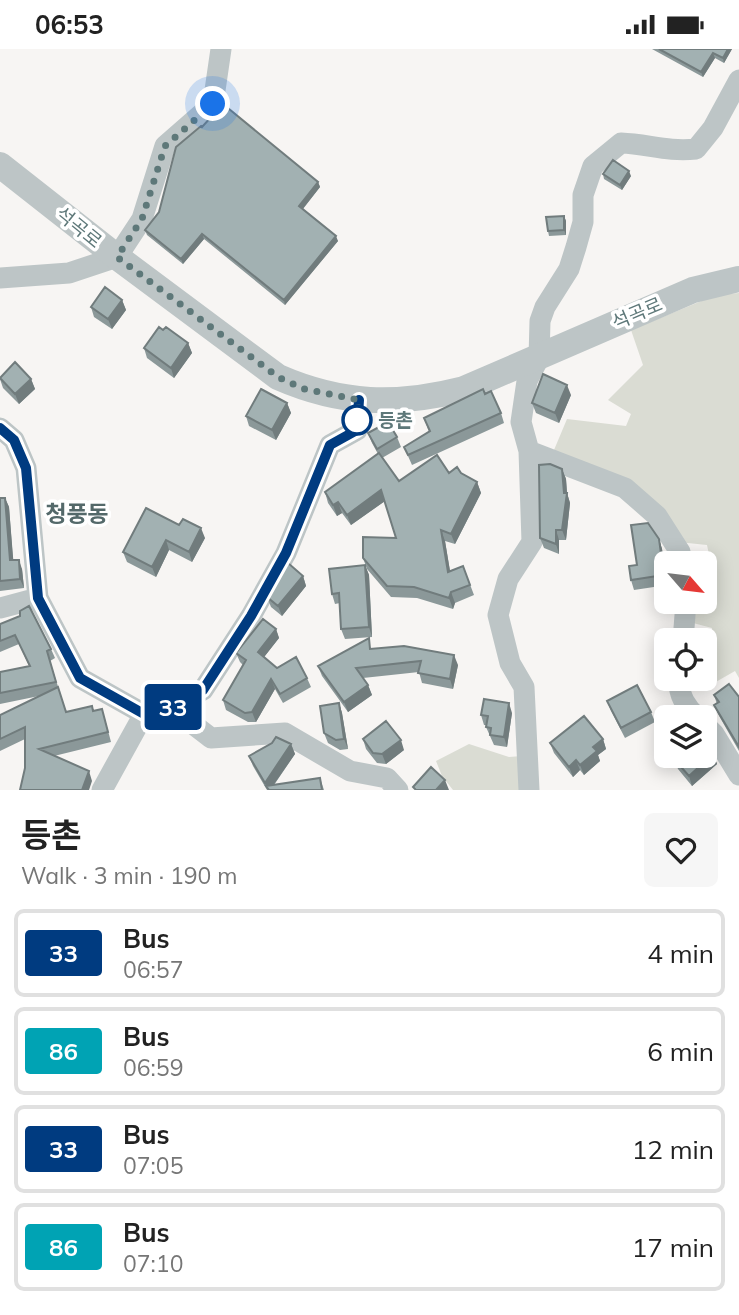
<!DOCTYPE html>
<html lang="en">
<head>
<meta charset="utf-8">
<style>
  :root { --surface:#fff; --page:#f6f6f6; --text:#222; --muted:#767676; --line:#e0e0e0 }
  body { margin:0; font-family:Mulish,"Noto Sans KR",sans-serif; background:var(--page); color:var(--text); height:100vh; display:flex; flex-direction:column; font-size:26px; white-space:nowrap }
  * { box-sizing:border-box; margin:0 }
  p { font-size:23px; color:var(--muted) }
  .icon { flex:none; width:38px; height:38px; fill:none; stroke:currentColor; stroke-width:2; stroke-linecap:round; stroke-linejoin:round }
  .map { position:relative; height:741px; overflow:hidden }
  .side { display:flex; flex-direction:column; background:var(--surface); flex:1 }
  .side>* { flex:none }
  .badge { padding:0 14px; border-radius:5px; font-size:24px; line-height:46px }
  .needle { width:46px; rotate:118deg }
  .tools { position:absolute; left:654px; top:502px; display:grid; gap:14px }
  .tools a { display:grid; place-items:center; width:63px; height:63px; border-radius:10px; background:var(--surface); box-shadow:0 4px 18px #0003; font-size:35px }
  .you { position:absolute; width:35px; height:35px; margin:-18px; border:5px solid #fff; border-radius:50%; background:#1a73e8; box-shadow:0 0 0 10px #1a73e833 }
  .map>.badge { position:absolute; translate:-50% -50%; box-shadow:0 0 0 4px #fff }
  .round { display:grid; place-items:center; flex:none; width:74px; height:74px; border-radius:10px; background:var(--page) }
  .head { display:flex; align-items:center; justify-content:space-between; height:119px; padding:0 21px }
  h1 { font-size:33px; font-weight:700; line-height:52px }
  ul { padding:0; list-style:none }
  li { display:flex; align-items:center; gap:21px; height:88px; margin:0 14px 10px; padding:0 7px; border:4px solid var(--line); border-radius:10px }
  li div { flex:1 }
  li b { display:block; font-size:26px }
  li em { font-style:normal }
  li .badge { min-width:77px; font-weight:700; text-align:center }
  .status { display:flex; justify-content:space-between; align-items:center; height:49px; padding:0 35px; background:var(--surface); direction:ltr }
  .status svg { height:19px; fill:currentColor }
  .map>svg:first-child { display:block }
  .green { fill:#dadcd3 }
  .lines { fill:none; stroke-linecap:round; stroke-linejoin:round }
  .minor { stroke:#bdc5c6; stroke-width:21 }
  .tertiary { stroke:#bdc5c6; stroke-width:26 }
  .wall { fill:#8b9899 }
  .shaded-wall { fill:#717c7d }
  .building { fill:#a2b1b2; stroke:#717c7d; stroke-width:2 }
  .line-casing { stroke:#fff; stroke-width:16 }
  .line { stroke:#003b80; stroke-width:10 }
  .walk { stroke:#5e7879; stroke-width:7; stroke-dasharray:0 12.6 }
  .stop-dot { fill:#fff; stroke:#003b80; stroke-width:3.5 }
  .labels { text-anchor:middle; dominant-baseline:central; stroke-width:7; stroke-linejoin:round; paint-order:stroke }
  .street-label { font-size:19px; fill:#5e7879; stroke:#fff }
  .stop-label { font-size:19px; font-weight:bold; fill:#5e7879; stroke:#fff; text-anchor:start }
  .quarter-label { font-size:23px; font-weight:bold; fill:#54696a; stroke:#fff }
</style>
</head>
<body>
<div class="status"><b>06:53</b><svg viewBox="0 0 49 12"><path d="M0 12V9h3v3zM5 12V6h3v6zM10 12V3h3v9zM15 12V0h3v12zM26 1h20v11H26zM47 4h2v5h-2z"/></svg></div>
<div class="map">
<svg width="739" height="741" viewBox="0 0 739 741">
  <rect width="100%" height="100%" fill="#f7f5f3"/>
  <path class="green" d="M739,244v385l-4,-7 -21,12 -9,-20v-8l8,-8 -1,-19 -19,-5 -1,-21h13v-11l11,-2 -9,-44 -29,-3 -17,-31 -107,-61 13,-31 59,7 5,-12 -23,-14 35,-35 -12,-35 85,-35z
    M469,695l40,13 13,-1 2,34h-71l-11,-14 -6,-15z"/>
  <g class="lines">
    <path class="minor" d="M0,229l69,-5 48,-16 25,-38 23,-73 48,-42 8,-55
      M0,379l14,12 12,28 12,130
      M529,402l96,37 32,28 23,36 2,11
      M0,559l38,-10 42,80 64,36 28,-6 31,-18 48,-74 35,-63 44,-108 27,-15 2,-30
      M683,592l3,-39
      M679,630c-1,16 7,28 18,38
      M172,659l39,30 74,-5 65,38 37,7 11,12
      M705,676l9,9 25,41
      M102,741l42,-76
      M529,741l-5,-103 -14,-24 -12,-48 10,-36 24,-37 -3,-91 -8,-29 6,-41 12,-23 1,-37 5,-14 24,-38 7,-22 7,-25v-27l10,-29 28,-23c27,1 46,9 75,6l17,-21 26,-48"/>
    <path class="tertiary" d="M0,116l117,92 161,120c64,28 119,29 186,12l229,-99 46,-11"/>
  </g>
  <path class="wall" d="M652,0h80l-8,14 -9,-5 -12,19z
    M603,125l28,2 -9,14 -18,-11z
    M318,133l2,5 -17,22 35,32 -53,64 -81,-66 -21,25 -36,-29 -2,-5z
    M564,167l2,5v14l-17,1 -1,-5z
    M122,251l4,10 -14,19 -18,-12 -3,-10z
    M188,294l4,10 -18,25 -27,-20 -3,-10z
    M0,330h31l4,10 -16,15 -16,-16z
    M485,345l16,19 3,10 -92,42 -8,-18 25,-15 -5,-14z
    M571,346l-12,28 -23,-10 -4,-10z
    M287,354l4,10 -15,27 -27,-14 -3,-10z
    M368,384l29,4 4,10 -19,11 17,23 50,-8h12l16,9 4,11 -26,51 -10,-3 5,30 13,-5 11,29 -19,8 -2,6 -36,-11 -26,-1 -24,-28 -4,-11 33,-20 -11,-37 -34,24 -9,-12 -5,3 -9,-13 -3,-11 53,-38 -6,-11z
    M562,420l4,10 1,14 3,10 -4,37h-7v14l-15,-6 -4,-10z
    M0,449h5l4,9 4,53 9,9 2,19 -24,3z
    M146,459l59,30 -13,24 -23,-12 -13,27 -29,-15 -4,-10z
    M659,490l3,10 5,36 -33,5 -3,-10 6,-15z
    M365,516l4,10 3,62 -27,2 -4,-10 -1,-26 -5,1 -3,-10z
    M303,527l3,10 -24,30 -11,-9 -4,-10z
    M0,575l51,25 4,9 -5,3 16,51 26,-6 2,5 11,8 6,23 -57,14 38,25 -67,-13v-29l-25,12v-36l39,-19 -39,8v-32l29,-6 -10,-22 -19,8z
    M276,580l3,9 -15,19 13,11 30,10 4,9 -28,16 -8,-14 -19,33h-8l-22,-12 -3,-10 20,-35 -3,-3 -4,-9z
    M373,600l85,16 -5,24 -31,-6 -3,-11 -56,6 5,7 4,10 -24,17 -26,-36 -4,-10z
    M714,646l25,2v54l-21,-37 -4,-9 3,-1z
    M607,652l44,11 4,10 -30,16 -14,-27z
    M339,654l3,10 6,36 -8,1 -12,-7 -4,-10z
    M512,664l-5,34 -13,-2 -8,-18 1,-2h-3l-3,-10z
    M363,690l41,11 -18,14 -9,-1 -11,-14z
    M603,690l3,10 -8,6 2,6 -16,14 -4,-5 -7,7 -19,-24 -4,-10z
    M291,695l4,10 -21,31 46,-7 4,12h-57l-14,-24 -4,-10z
    M713,705l4,10 -25,22 -14,-17 -4,-10z"/>
  <path class="shaded-wall" d="M728,0h4l-8,14 -1,-5z
    M713,4l2,5 -12,19 -2,-5z
    M629,122l2,5 -9,14 -2,-5z
    M318,133l2,5 -19,24 -2,-5z
    M564,167l2,5v14l-2,-5z
    M202,185l2,5 -21,25 -2,-5z
    M336,187l2,5 -53,64 -1,-5z
    M122,251l4,10 -14,19 -4,-10z
    M188,294l4,10 -18,25 -3,-10z
    M31,330l4,10 -16,15 -4,-10z
    M567,336l4,10 -12,28 -4,-10z
    M287,354l4,10 -15,27 -4,-10z
    M562,420l4,10 1,14 3,10 -4,37 -4,-10 2,-37z
    M477,433l4,11 -26,51 -4,-10z
    M381,441l4,11 -34,24 -4,-10z
    M5,449l4,9 5,62 -4,-9z
    M338,453l4,11 -5,3 -4,-11z
    M201,479l4,10 -13,24 -3,-10z
    M441,481l4,11 7,42 -4,-11z
    M556,481l3,10v14l-3,-10z
    M659,490l3,10 5,33 -3,-7z
    M166,491l3,10 -13,27 -4,-10z
    M19,511l3,9 2,19 -4,-9z
    M365,516l4,10 3,62 -3,-10z
    M303,527l3,10 -24,30 -4,-10z
    M451,543l4,11 -2,6 -4,-11z
    M276,580l3,9 -18,23 -3,-9z
    M454,606l4,10 -5,24 -3,-10z
    M271,630l4,10 -19,33 -4,-10z
    M368,636l4,10 -24,17 -4,-10z
    M339,654l3,10 6,36 -4,-10z
    M509,654l3,10 -5,34 -3,-10z
    M603,690l3,10 -8,6 2,6 -16,14 -4,-10 13,-18z
    M401,691l3,10 -18,14 -4,-10z
    M291,695l4,10 -25,36 -4,-4 1,4 -2,-7z
    M713,705l4,10 -25,22 -3,-10z
    M576,711l4,10 -7,7 -4,-10z
    M89,722l3,10 -3,9h-7z
    M445,731l4,10h-13z"/>
  <path class="building" d="M659,0h69l-5,9 -10,-5 -12,19z
    M223,55l95,78 -19,24 37,30 -52,64 -82,-66 -21,25 -36,-29 14,-18 17,-65 25,-21 1,1z
    M613,111l16,11 -9,14 -17,-11z
    M564,167v14l-16,1 -2,-14z
    M105,238l17,13 -14,19 -17,-12z
    M159,278l4,3 3,-3 22,16 -17,25 -27,-20z
    M15,313l16,17 -16,15 -15,-16z
    M543,325l24,11 -12,28 -23,-10z
    M261,340l26,14 -15,27 -26,-14z
    M483,340l2,5 6,-3 10,22 -93,42 -4,-8 26,-16 -6,-13z
    M388,373l9,15 -20,12 -9,-16z
    M379,404l20,28 38,-26 12,18 8,-6 4,6 16,9 -26,52 -10,-4 7,42 15,-6 7,19 -19,7 -2,6 -35,-11 -27,-1 -24,-28v-21l33,1 -15,-48 -34,25 -9,-13 -5,3 -8,-13z
    M550,415l12,5 2,24h3l-5,37h-6v14l-16,-6 -1,-73z
    M0,449h5l5,62h9l1,19 -20,2z
    M146,459l33,17 4,-6 18,9 -12,24 -23,-12 -14,27 -29,-15z
    M648,474l11,16 5,36 -33,5 -2,-14 8,-1 -6,-40z
    M288,514l15,13 -25,30 -11,-9z
    M365,516l4,62 -28,2 -2,-36 -7,1 -3,-25z
    M29,557l22,43 -4,2 9,31 -56,11v-21l30,-6 -15,-31 -15,6v-17l20,-8v-5z
    M263,570l13,10 -18,23 19,16 19,-11 11,21 -27,16 -9,-15 -19,33 -7,1 -22,-13 23,-40 -10,-7z
    M369,589l1,11 34,-3 50,9 -4,24 -32,-6 3,-12 -65,7 12,17 -24,17 -26,-36z
    M729,635l10,13v50l-25,-42 5,-3 -5,-7z
    M637,636l14,27 -30,16 -14,-27z
    M58,638l8,25 26,-6 1,5 9,-2 6,23 -69,17 50,22 -7,19h-62l5,-22v-41l-25,12v-24z
    M484,650l25,4 -5,34 -14,-2 1,-7 -5,-1 2,-11 -7,-1z
    M339,654l5,36 -8,1 -12,-7 -4,-27z
    M584,667l19,23 -10,8 4,4 -17,14 -4,-5 -7,7 -19,-24z
    M386,672l15,19 -19,14 -9,-1 -10,-14z
    M276,688l15,7 -26,39 -16,-27 23,-13z
    M705,692l8,13 -24,22 -15,-17 3,-3h28z
    M431,718l14,13 -9,10h-20l-3,-3z
    M320,729l2,12h-53l-3,-4z"/>
  <g class="lines">
    <defs>
      <path id="line" d="M0,379l14,12 12,28 12,130 42,80 64,36 28,-6 31,-18 48,-74 35,-63 44,-108 27,-15 2,-30"/>
    </defs>
    <use href="#line" class="line-casing"/>
    <use href="#line" class="line"/>
    <path class="walk" d="M213,55l-48,42 -23,73 -25,38 161,120 26,12 55,11 -2,20"/>
  </g>
  <circle class="stop-dot" cx="357" cy="371" r="14"/>
  <g class="labels">
    <g class="street-label">
      <text transform="translate(79 178) rotate(39)">석곡로</text>
      <text transform="translate(637 264) rotate(-23)">석곡로</text>
    </g>
    <g class="stop-label">
      <text x="378" y="371">등촌</text>
    </g>
    <g class="quarter-label">
      <text x="77" y="464">청풍동</text>
    </g>
  </g>
</svg>
<div class="tools">
<a><svg class="needle" viewBox="-14 -14 28 28"><path d="M0-13l5 13h-10z" fill="#e53935"/><path d="M0 13l5-13h-10z" fill="#767676"/></svg></a>
<a><svg class="icon" aria-label="locate" viewBox="0 0 24 24"><circle cx="12" cy="12" r="6"/><path d="M12 2v4M12 18v4M2 12h4M18 12h4"/></svg></a>
<a><svg class="icon" aria-label="layers" viewBox="0 0 24 24"><path d="M12 4l9 5-9 5-9-5zM3 14l9 5 9-5"/></svg></a>
</div>
<div class="you" style="left:213px;top:55px"></div>
<b class="badge" style="left:173px;top:658px;background:#003b80;color:#fff">33</b>
</div>
<section class="side">
<div class="head"><div><h1>등촌</h1><p>Walk · 3 min · 190 m</p></div><a class="round"><svg class="icon" aria-label="heart" viewBox="0 0 24 24"><path d="M12 20l-8-8c-3-5 5-10 8-4 3-6 11-1 8 4z"/></svg></a></div>
<ul>
<li><span class="badge" style="background:#003b80;color:#fff">33</span><div><b>Bus</b><p>06:57</p></div><em>4 min</em></li>
<li><span class="badge" style="background:#00a3b4;color:#fff">86</span><div><b>Bus</b><p>06:59</p></div><em>6 min</em></li>
<li><span class="badge" style="background:#003b80;color:#fff">33</span><div><b>Bus</b><p>07:05</p></div><em>12 min</em></li>
<li><span class="badge" style="background:#00a3b4;color:#fff">86</span><div><b>Bus</b><p>07:10</p></div><em>17 min</em></li>
</ul>
</section>
</body>
</html>
